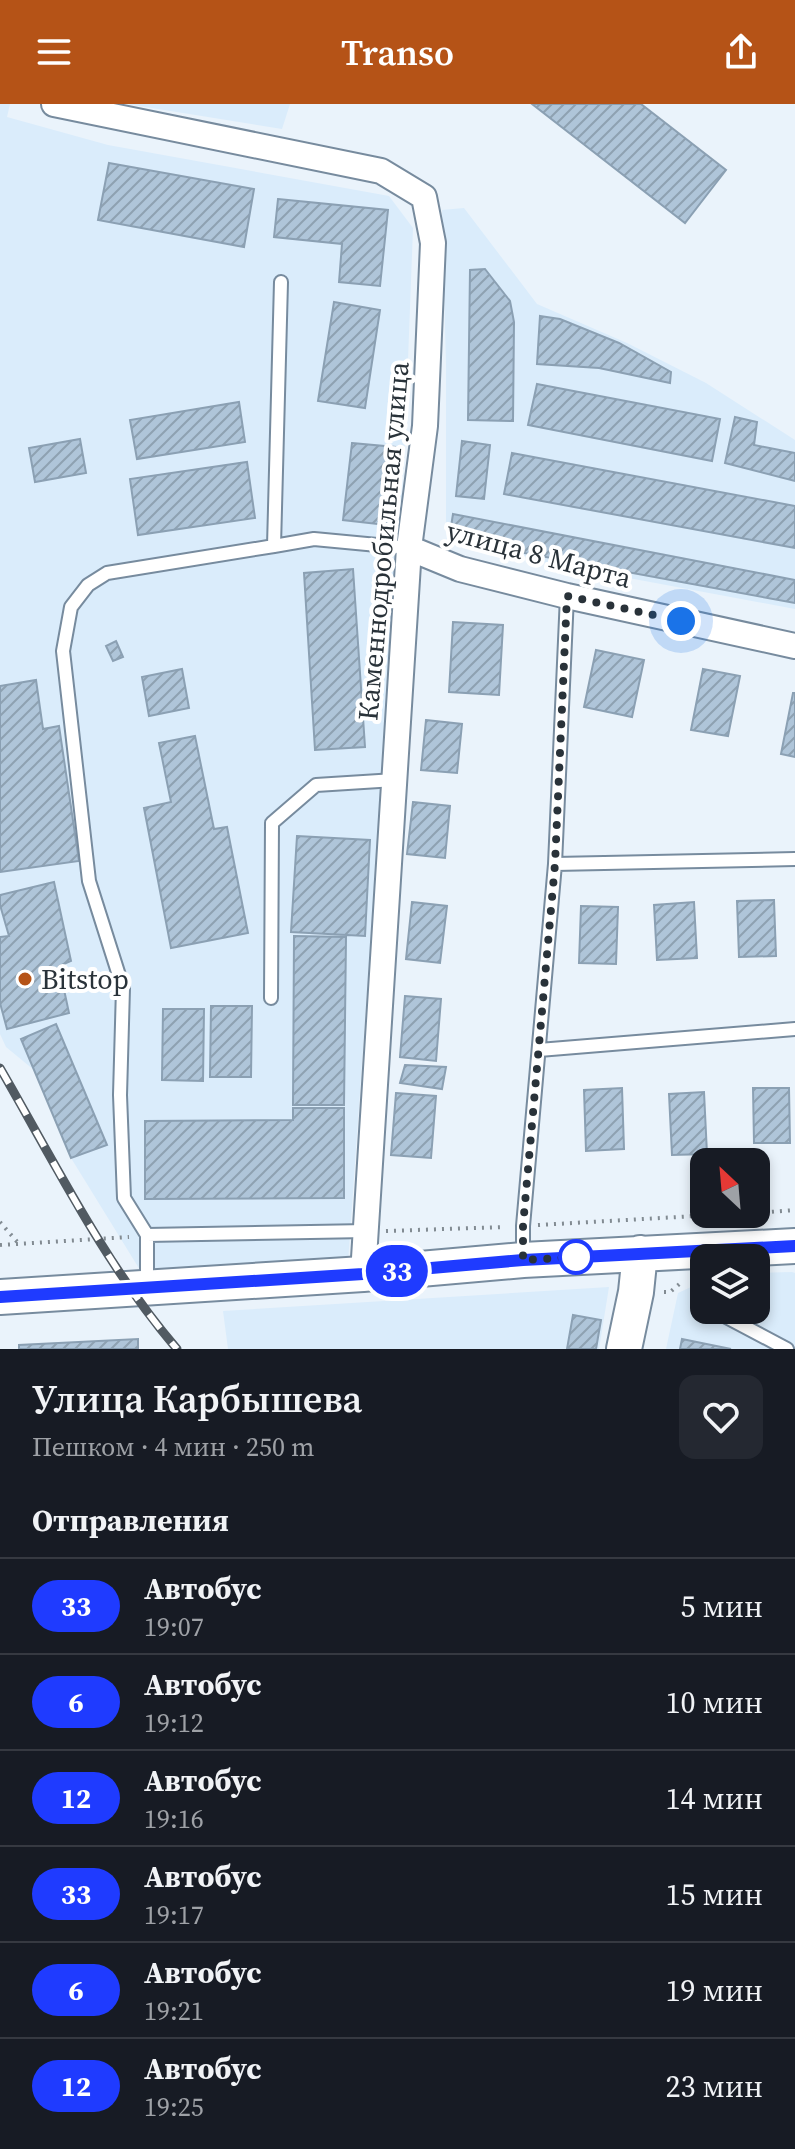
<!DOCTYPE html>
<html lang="ru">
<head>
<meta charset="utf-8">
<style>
  :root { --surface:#171b24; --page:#242831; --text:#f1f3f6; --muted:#9ea1a6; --line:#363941; --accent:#b55317 }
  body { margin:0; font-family:"Source Serif 4",serif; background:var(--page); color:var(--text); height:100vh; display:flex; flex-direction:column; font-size:30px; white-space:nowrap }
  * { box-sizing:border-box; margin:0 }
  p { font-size:26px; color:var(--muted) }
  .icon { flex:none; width:44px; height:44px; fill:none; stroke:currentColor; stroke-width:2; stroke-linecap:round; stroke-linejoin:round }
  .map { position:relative; height:1245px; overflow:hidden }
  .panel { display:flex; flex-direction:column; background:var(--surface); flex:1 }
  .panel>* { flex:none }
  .badge { padding:0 16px; border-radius:26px; font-size:28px; line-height:52px }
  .needle { width:52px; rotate:334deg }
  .fabs { position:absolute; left:690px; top:1044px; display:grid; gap:16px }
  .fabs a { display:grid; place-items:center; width:80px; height:80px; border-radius:16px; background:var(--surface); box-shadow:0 4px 12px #0003; font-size:40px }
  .you { position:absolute; width:40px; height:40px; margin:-20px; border:6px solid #fff; border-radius:50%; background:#1a73e8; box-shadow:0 0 0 12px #1a73e833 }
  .map>.badge { position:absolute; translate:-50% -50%; box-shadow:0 0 0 4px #fff }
  h2 { padding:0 32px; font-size:30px; line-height:72px }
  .round { display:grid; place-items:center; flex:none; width:84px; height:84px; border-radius:16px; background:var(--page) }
  .overview { display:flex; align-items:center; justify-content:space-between; height:136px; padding:0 32px }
  h1 { font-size:38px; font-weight:600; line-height:60px }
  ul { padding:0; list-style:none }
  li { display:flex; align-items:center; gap:24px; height:96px; padding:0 32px; border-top:2px solid var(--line) }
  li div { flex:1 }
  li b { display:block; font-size:30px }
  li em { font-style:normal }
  li .badge { min-width:88px; font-weight:700; text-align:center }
  header { display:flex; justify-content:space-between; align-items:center; height:104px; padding:0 32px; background:var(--accent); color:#fff; font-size:36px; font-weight:600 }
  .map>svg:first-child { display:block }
  .built { fill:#daecfb }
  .building { fill:url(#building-hatch); stroke:#8ba0b3; stroke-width:2 }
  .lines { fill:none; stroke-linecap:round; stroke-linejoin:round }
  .lane-casing { stroke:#778b9e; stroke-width:16 }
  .street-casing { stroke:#778b9e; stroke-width:28 }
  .secondary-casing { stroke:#778b9e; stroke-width:38 }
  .path { stroke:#828b92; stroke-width:4; stroke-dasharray:2 6; stroke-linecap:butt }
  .lane { stroke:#fff; stroke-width:12 }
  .street { stroke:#fff; stroke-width:24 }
  .secondary { stroke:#fff; stroke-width:34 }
  .rail-casing { stroke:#515a62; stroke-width:9 }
  .rail { stroke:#fff; stroke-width:6; stroke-dasharray:18; stroke-linecap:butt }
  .line-casing { stroke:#fff; stroke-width:18 }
  .line { stroke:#1f3bff; stroke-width:12 }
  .walk { stroke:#293239; stroke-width:8; stroke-dasharray:0 14.4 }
  .poi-dot { fill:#b55317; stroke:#fff; stroke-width:3 }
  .stop-dot { fill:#fff; stroke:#1f3bff; stroke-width:4 }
  .labels { text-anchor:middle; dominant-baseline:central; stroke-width:8; stroke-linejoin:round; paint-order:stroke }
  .street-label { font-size:28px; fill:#293239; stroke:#fff }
  .poi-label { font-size:28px; fill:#293239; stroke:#fff; text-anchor:start }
</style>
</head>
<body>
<header><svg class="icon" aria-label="menu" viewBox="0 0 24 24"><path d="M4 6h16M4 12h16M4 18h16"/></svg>Transo<svg class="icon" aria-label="share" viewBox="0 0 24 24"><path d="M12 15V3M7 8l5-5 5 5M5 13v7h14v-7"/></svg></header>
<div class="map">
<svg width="795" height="1245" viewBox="0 0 795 1245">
  <defs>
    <pattern id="building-hatch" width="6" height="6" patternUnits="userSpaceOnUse" patternTransform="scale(2)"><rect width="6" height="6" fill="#afc5d9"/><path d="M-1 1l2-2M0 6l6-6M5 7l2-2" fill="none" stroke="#8ea1b1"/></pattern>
  </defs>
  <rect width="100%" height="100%" fill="#eaf3fb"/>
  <path class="built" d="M0,0h10l-3,13 101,28 281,51 24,32 -9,238 -56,797 -208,7 -69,-112 -37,-88 -28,-23 -6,-13z
    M127,0h163l-8,25z
    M464,104l73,96 90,39 79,40 89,57v169l-349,-65v-180l-4,-154z
    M792,1168l3,1v76h-129l12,-56 26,-12v29h52v-37z
    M609,1183l-10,62h-371l-5,-38z"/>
  <path class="building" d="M532,0h109l85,66 -41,53z
    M109,59l145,26 -10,58 -146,-27z
    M278,95l110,11 -8,76 -41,-4 3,-38 -68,-7z
    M485,165l25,32 4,21 -1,99 -45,-1 2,-150z
    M334,198l46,8 -15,98 -47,-7z
    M540,212l20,3 59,24 52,29 -1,11 -71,-15 -62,-4z
    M537,280l183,35 -8,42 -184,-36z
    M239,298l6,40 -108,17 -7,-39z
    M735,313l22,5 -3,23 41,8v28l-70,-18z
    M80,335l6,34 -51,9 -6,-34z
    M462,337l28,4 -6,54 -28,-3z
    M352,339l43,4 -9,78 -43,-5z
    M512,349l283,53v42l-291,-54z
    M247,358l8,56 -117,17 -8,-56z
    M453,410l342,66v23l-346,-64z
    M353,465l12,178 -50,3 -11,-177z
    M453,518l50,3 -4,70 -50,-3z
    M116,537l7,16 -10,4 -7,-15z
    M596,546l48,10 -12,57 -48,-10z
    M182,565l7,39 -40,8 -7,-39z
    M703,565l37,7 -12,60 -37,-6z
    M36,576l7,49 16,-3 20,135 -79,11v-186z
    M793,589h2v64l-14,-3z
    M426,616l36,4 -5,49 -36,-3z
    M195,632l19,93 13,-2 21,106 -77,15 -27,-140 27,-6 -12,-59z
    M413,698l37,4 -5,52 -38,-4z
    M297,732l73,4 -5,96 -74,-4z
    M54,778l17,79 -12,5 10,47 -62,16 -7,-26v-66l9,-1 -9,-31v-10z
    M774,796l2,56 -37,1 -2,-56z
    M412,798l35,4 -7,57 -34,-4z
    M694,798l3,56 -40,2 -3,-55z
    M581,802l37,1 -2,57 -37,-1z
    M294,832l52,1 -2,168h-51z
    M405,892l36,3 -5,62 -36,-4z
    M211,902h41l-1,71h-41z
    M163,905h41l-1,72 -41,-1z
    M56,920l51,121 -36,13 -50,-119z
    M405,961l41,2 -4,22 -42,-6z
    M622,984l2,61 -38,2 -2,-61z
    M753,984h36l1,55h-36z
    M704,988l3,62 -35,1 -3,-61z
    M396,989l40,3 -5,62 -40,-3z
    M293,1004h51v90l-199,1v-78l148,-1z
    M573,1211l28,5 -5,29h-29z
    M138,1235v10h-119v-4z
    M682,1235l49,10h-51z"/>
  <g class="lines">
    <defs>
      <path id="lane" d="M281,178l-7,264 40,-7 95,9
        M555,760l240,-5
        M271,894l1,-175 44,-38 79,-5
        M539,946l256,-21
        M147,1131l-23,-37 -4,-103 3,-107 -34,-107 -26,-230 8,-44 17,-22 19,-12 167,-27
        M523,1155v-33l32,-362 12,-268
        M147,1180v-49l220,-4
        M713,1206l74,39"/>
      <path id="street" d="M54,0l327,67 43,26 9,46 -8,183 -16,122 -46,726
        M409,444l51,21 107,27 228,50"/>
      <path id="secondary" d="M0,1193l363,-23 160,-14 272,-14
        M624,1245l12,-57 4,-39"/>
    </defs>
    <use href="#lane" class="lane-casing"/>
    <use href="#street" class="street-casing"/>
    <use href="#secondary" class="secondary-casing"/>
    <path class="path" d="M756,1109l39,-3
      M0,1118l19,22
      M538,1121l193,-11
      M386,1127l119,-4
      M0,1141l129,-8
      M664,1188h6l13,-11"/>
    <use href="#lane" class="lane"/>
    <use href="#street" class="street"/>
    <use href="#secondary" class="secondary"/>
    <defs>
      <path id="rail" d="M0,964c55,95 105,197 177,281"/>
    </defs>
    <use href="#rail" class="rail-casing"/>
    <use href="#rail" class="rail"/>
  </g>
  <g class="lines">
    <defs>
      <path id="line" d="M0,1193l363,-23 160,-14 272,-14"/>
    </defs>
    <use href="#line" class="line-casing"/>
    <use href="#line" class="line"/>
    <path class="walk" d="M576,1153l-53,3v-34l32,-362 12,-268 114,25"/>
  </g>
  <circle class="poi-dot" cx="25" cy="875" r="8"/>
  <circle class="stop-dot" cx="576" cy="1153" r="16"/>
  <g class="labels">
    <g class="street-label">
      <text transform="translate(383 437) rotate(-85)">Каменнодробильная улица</text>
      <text transform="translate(539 450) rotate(15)">улица 8 Марта</text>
    </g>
    <g class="poi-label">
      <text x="41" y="875">Bitstop</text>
    </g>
  </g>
</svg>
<div class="fabs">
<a><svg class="needle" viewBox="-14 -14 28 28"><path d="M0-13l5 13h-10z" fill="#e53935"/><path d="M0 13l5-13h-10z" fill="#9ea1a6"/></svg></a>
<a><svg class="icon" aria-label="layers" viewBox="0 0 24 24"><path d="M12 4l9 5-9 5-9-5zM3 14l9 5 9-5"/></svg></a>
</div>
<div class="you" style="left:681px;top:517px"></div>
<b class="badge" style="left:397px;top:1167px;background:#1f3bff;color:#fff">33</b>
</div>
<section class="panel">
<div class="overview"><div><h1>Улица Карбышева</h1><p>Пешком · 4 мин · 250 m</p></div><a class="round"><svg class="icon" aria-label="heart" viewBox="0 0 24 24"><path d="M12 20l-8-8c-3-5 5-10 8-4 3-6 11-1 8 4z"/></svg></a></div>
<h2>Отправления</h2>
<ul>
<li><span class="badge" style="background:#1f3bff;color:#fff">33</span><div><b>Автобус</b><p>19:07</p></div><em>5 мин</em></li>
<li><span class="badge" style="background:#1f3bff;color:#fff">6</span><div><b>Автобус</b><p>19:12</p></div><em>10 мин</em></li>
<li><span class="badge" style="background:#1f3bff;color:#fff">12</span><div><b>Автобус</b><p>19:16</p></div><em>14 мин</em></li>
<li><span class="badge" style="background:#1f3bff;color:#fff">33</span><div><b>Автобус</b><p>19:17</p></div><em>15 мин</em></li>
<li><span class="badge" style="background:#1f3bff;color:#fff">6</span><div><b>Автобус</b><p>19:21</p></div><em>19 мин</em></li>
<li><span class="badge" style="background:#1f3bff;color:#fff">12</span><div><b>Автобус</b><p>19:25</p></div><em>23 мин</em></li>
</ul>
</section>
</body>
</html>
